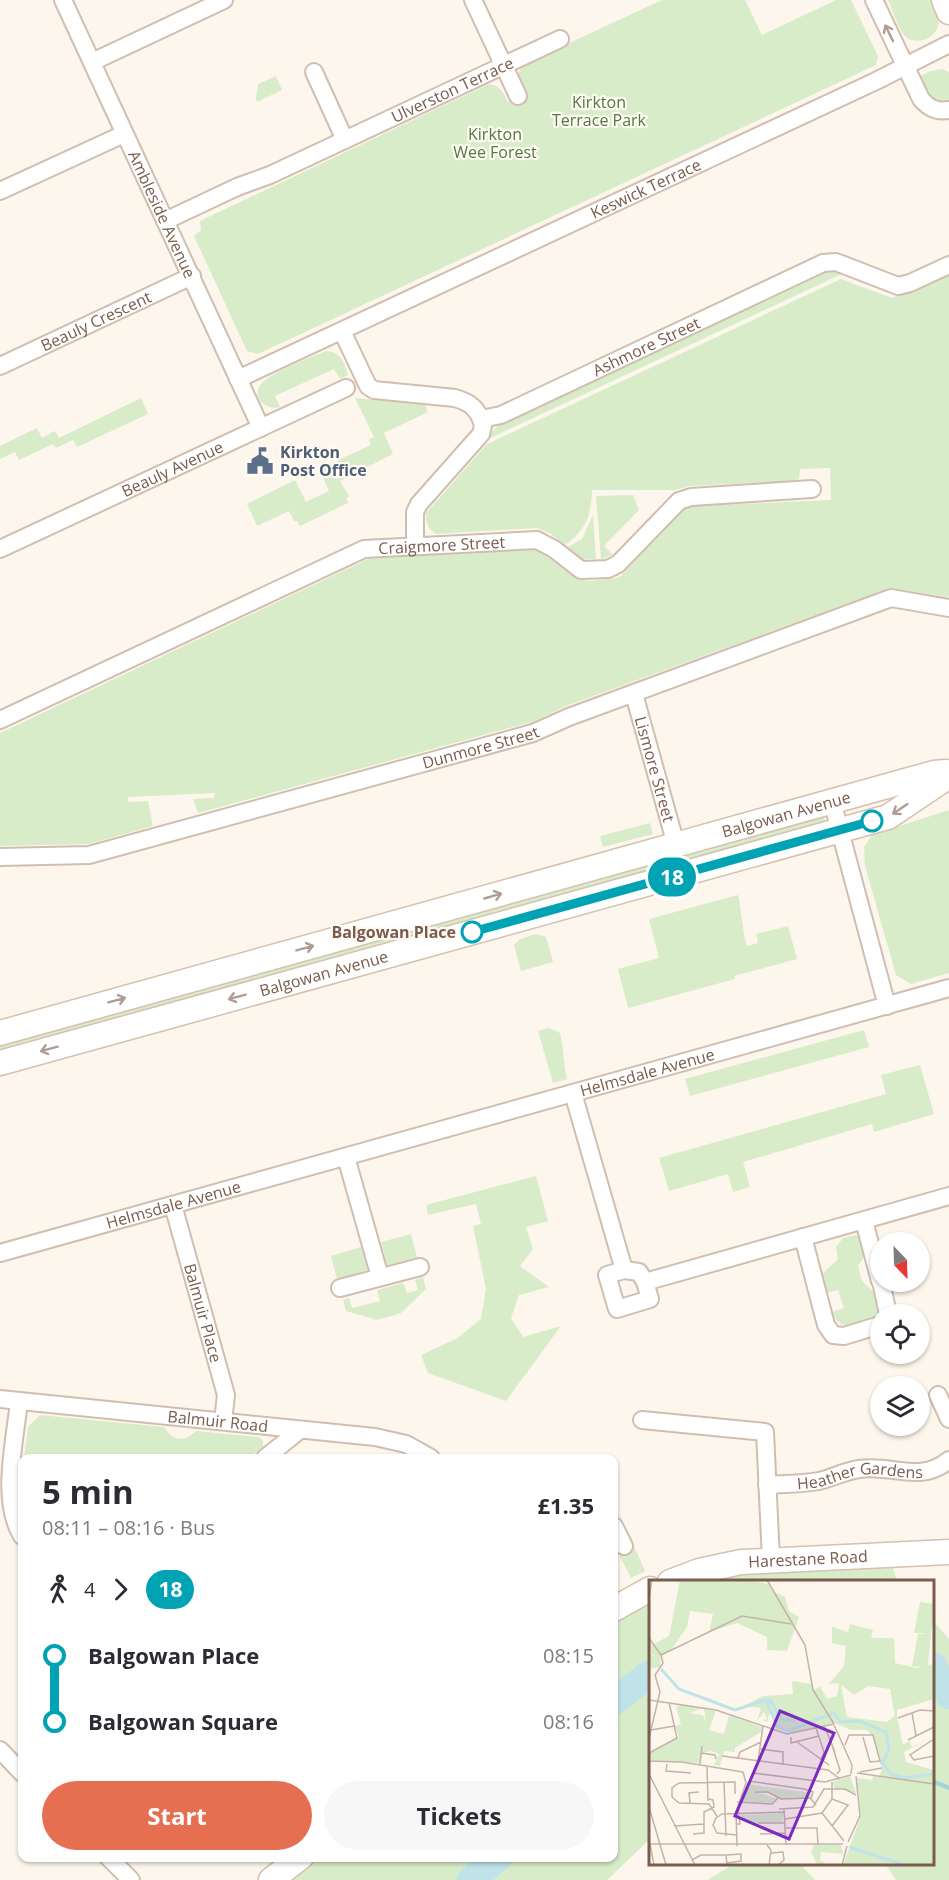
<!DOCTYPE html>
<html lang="en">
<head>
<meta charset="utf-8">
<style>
  :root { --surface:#fff; --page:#f7f7f7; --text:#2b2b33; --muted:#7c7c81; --accent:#e76f51 }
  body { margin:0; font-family:"Open Sans",sans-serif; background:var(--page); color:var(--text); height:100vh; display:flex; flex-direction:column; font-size:22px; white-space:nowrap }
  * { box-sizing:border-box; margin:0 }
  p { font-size:20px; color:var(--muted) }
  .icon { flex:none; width:33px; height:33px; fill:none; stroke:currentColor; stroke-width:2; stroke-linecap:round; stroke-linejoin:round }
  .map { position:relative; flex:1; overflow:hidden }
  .side { position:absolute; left:18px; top:1454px; width:600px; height:408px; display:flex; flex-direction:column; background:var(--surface); border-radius:12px; box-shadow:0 2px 4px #0004 }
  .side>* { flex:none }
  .badge { padding:0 12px; border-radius:20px; font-size:21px; line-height:39px }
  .needle { width:39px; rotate:157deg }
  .fabs { position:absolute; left:870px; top:1232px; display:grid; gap:12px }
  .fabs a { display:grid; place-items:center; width:60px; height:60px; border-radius:50%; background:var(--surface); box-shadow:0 2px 4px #0004; font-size:30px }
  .map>.badge { position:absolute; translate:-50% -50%; box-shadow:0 0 0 3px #fff }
  .legs { display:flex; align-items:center; gap:9px; height:66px; padding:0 24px; font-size:20px }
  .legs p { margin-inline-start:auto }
  .overview { display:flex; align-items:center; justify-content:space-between; height:102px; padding:0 24px }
  h1 { font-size:33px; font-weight:700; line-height:45px }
  .button { display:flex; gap:12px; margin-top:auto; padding:12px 24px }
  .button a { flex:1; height:69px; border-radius:36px; background:var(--accent); color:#fff; font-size:24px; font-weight:700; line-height:69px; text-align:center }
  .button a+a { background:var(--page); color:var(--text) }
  ul { padding:0 24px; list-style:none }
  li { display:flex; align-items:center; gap:21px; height:66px; font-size:22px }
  li i { display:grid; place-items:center; width:9px; height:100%; margin:0 8px; background:currentColor }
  li i::after { content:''; width:15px; height:15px; margin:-8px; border:4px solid; border-radius:50%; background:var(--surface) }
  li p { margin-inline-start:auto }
  li:first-child i { background:linear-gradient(#0000 50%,currentColor 0) }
  li:last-child i { background:linear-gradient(currentColor 50%,#0000 0) }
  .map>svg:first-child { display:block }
  .green { fill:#d8ecc9 }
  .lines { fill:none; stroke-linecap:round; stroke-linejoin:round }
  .stream { stroke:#a5d3da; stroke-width:4.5 }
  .river { stroke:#bfe3e8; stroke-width:28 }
  .street-casing { stroke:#d1beb0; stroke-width:20 }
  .secondary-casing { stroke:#d6c0b0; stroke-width:27 }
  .street { stroke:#fff; stroke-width:16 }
  .secondary { stroke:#fff; stroke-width:24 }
  .oneway { stroke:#af9d94 }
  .line-1-casing { stroke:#fff; stroke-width:14 }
  .line-1 { stroke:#00a3b4; stroke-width:9 }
  .stop-1-dot { fill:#fff; stroke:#00a3b4; stroke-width:3 }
  .labels { text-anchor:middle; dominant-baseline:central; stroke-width:4.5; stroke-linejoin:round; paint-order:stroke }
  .street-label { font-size:16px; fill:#7a5c4d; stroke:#fffaf3 }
  .park-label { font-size:16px; fill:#537a41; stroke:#fffaf3 }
  .service-label { font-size:16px; font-weight:bold; fill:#4e5e75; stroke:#fffaf3; text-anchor:start }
  .stop-label { font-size:16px; font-weight:bold; fill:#7a5c4d; stroke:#fffaf3; text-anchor:end }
  .inset-river { fill:none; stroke:#bfe3e8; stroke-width:3 }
  .inset-road { fill:none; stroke:#c5b3a7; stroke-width:1.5 }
  .view { fill:#7b2cbf; fill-opacity:0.15; stroke:#7b2cbf; stroke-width:3 }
  .inset-edge { fill:none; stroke:#7a5c4d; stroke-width:3 }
</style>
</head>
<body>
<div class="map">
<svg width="949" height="1880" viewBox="0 0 949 1880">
  <rect width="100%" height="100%" fill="#fdf6ec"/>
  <path class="green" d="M662,0h83l17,35 74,-35h15l27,56 -2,9 -618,289 -11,-3 -53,-115 7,-6 -1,-9 289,-137c12,2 14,8 19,18l15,-7c-5,-14 -9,-18 1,-31z
    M888,0h46l3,7 -4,1c3,6 7,12 5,18 -3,14 -25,20 -34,9 -7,-9 -11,-25 -16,-35z
    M942,69l7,3v32c-22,-4 -21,-7 -31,-27l13,-6z
    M276,76l6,14 -25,12 -1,-4 2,-14z
    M829,268l17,4 -362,169 17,-19z
    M949,272v325l-59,-9 -324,118 -31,15 -337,92 -5,-14 21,-1 1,-5 -87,4v5l20,-1 5,25 -65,18 -88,2v-113l368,-174 169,-10 40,30 12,2 28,-3 4,-2 62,-66 12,-4 136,-6 -1,-32 -30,1 -1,9 -2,3 -107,5 -15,4h-83c-1,26 -6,40 -27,55l-14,-11 -14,-6 -101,6c-9,-6 -10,-11 -10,-21l61,-69 354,-165 51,19z
    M326,351c15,1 18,11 22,24l-8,4 -6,-10 -59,27 5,11c-15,4 -30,-11 -18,-24 10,-11 49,-26 64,-32z
    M141,398l7,16 -71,33 -4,-7 -17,8 -3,-4 -34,16 -4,-8 -15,7v-13l37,-18 5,10 13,-7 4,7z
    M355,398l70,7 3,7 -44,21 9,21 -53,27 9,15 -3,2 2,5 -48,23 -3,-5h-3l-5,-10 -32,15 -10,-22 48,-24 11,22 23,-11 -10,-22 52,-24 -2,-5 5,-3z
    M633,495l6,15 -35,36 9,9 -12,4 -5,-63z
    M593,515l3,44h-14l-14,-12 14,-8z
    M949,810v163l-38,11 -15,-9 -31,-109 -1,-19 8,-12z
    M823,815l3,8 -826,235v-21z
    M650,823l3,11 -50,13 -3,-11z
    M738,895c4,17 4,34 9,51l11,-3 -2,-9 32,-8 9,33 -63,17 1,3 -107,29 -10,-39 41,-11 -10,-39z
    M536,934l10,3 7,25 -32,9 -7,-26 6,-6z
    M549,1028l11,5c4,16 3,30 7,46l-14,4 -15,-52z
    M864,1030l5,17 -179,49 -5,-17z
    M920,1065l14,49 -60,18 -2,-8 -129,38 7,25 -17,5 -5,-18 -59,17 -10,-33 227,-64 -5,-19z
    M536,1176l12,45 -22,6 7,22 -13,17 29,21 -30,8 -8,23 12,19 38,-11 -55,75 -78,-28 -7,-18 37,-17 23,-19 5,-30 -13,-63 8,-2 -5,-20 -48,11 -2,-10z
    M411,1234l6,23 -30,8 -6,-23z
    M856,1235l8,6 3,11 -9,14c2,5 2,13 6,17 8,8 16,10 16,23 0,18 -40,32 -48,6l12,-4 -6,-18 -12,3 -5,-18 17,-16 -2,-12 7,-9z
    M361,1247l7,23 -31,9 -6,-23z
    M423,1277l3,12 -25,24 -24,7 -31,-9 -3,-11 6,-2 3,10 28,-7 -3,-11 26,-7 4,10 11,-3 -3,-10z
    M40,1415l124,12c10,15 20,15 32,4l63,6 4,4v6l-12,9 2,2h-229l4,-31z
    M633,1544l12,27 -14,7 -14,-27z
    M893,1568l4,13h-192l15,-4 48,-5z
    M650,1602v237l-43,41h-322l36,-23h293v-234z
    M933,1621l16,18v241h-53l-11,-16h47z
    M734,1864h66l15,16h-108z"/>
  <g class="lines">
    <path class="stream" d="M932,1781l17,7"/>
    <path class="river" d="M932,1665l17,30
      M614,1701l36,-27
      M471,1880l28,-23"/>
    <defs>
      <g id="street">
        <path id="s1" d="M63,0l198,428"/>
        <path d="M473,0l45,96"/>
        <path d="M874,0l47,99c8,9 15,13 28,11"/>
        <path d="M92,62l132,-62"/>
        <path d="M314,72l31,68"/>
        <path d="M0,191l124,-57"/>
        <path id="s2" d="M165,221l72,-34 33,-12 290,-136"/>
        <path d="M342,331l26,55 6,4 81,8c13,4 20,8 26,21"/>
        <path id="s3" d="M0,366l192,-90"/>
        <path id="s4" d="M238,379l638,-298 73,-37"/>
        <path id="s5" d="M415,545v-33l4,-8 62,-70 2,-8 -2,-7 20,-4 322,-152 13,-1 62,24 12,-3 39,-18"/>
        <path id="s6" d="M0,549l346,-161"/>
        <path id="s7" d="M634,694l42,151"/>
        <path id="s8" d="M0,720l364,-171 173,-9 17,9 27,21 27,-1 10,-5 61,-63 12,-4 121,-8"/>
        <path d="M832,801l55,205"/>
        <path id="s9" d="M0,857l89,-2 444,-122 36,-16 322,-119 58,10"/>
        <path d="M573,1093l51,177 15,2 6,10 304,-86"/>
        <path d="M346,1157l34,120"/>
        <path id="s10" d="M173,1205l53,190 -3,26"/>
        <path d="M864,1221l16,60"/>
        <path d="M803,1237l23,88 7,10 11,1 36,-11"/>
        <path id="s11" d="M0,1253l949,-265"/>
        <path d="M624,1270l-17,5 10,34 33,-10 -5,-17"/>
        <path d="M881,1281l7,33"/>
        <path d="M340,1288l80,-21"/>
        <path d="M938,1395l11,24"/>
        <path id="s12" d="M0,1399l375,38 31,7 25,14"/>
        <path d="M19,1401c-4,41 -19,99 3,135"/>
        <path d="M642,1420l123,12 6,128"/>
        <path d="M265,1458l35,-28"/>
        <path id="s13" d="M767,1485c17,-1 35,-1 52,-4 13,-3 26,-10 40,-12 33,-5 61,15 90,-9"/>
        <path d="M614,1526l10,20"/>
        <path d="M0,1750l22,23"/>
        <path d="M108,1857l23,23"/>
      </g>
      <g id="secondary">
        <path d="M944,0l5,12"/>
        <path id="s14" d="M0,1033l934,-260 12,-1"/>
        <path id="s15" d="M0,1063l888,-246 61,-41"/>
        <path id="s16" d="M670,1582l29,-11 42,-9 208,-10"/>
        <path d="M614,1609l36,-20"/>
        <path d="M271,1880l30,-23"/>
      </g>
    </defs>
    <use href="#street" class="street-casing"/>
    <use href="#secondary" class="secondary-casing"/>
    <use href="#street" class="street"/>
    <use href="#secondary" class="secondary"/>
  </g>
  <defs><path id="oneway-shaft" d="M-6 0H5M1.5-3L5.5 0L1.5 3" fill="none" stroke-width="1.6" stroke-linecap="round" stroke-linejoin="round" transform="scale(1.5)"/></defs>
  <g class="oneway">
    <use href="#oneway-shaft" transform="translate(889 33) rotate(-116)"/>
    <use href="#oneway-shaft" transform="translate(900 809) rotate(146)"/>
    <use href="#oneway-shaft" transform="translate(493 896) rotate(-16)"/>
    <use href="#oneway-shaft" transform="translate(305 948) rotate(-15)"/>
    <use href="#oneway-shaft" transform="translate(237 997) rotate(165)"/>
    <use href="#oneway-shaft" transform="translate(117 1000) rotate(-15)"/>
    <use href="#oneway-shaft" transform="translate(49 1049) rotate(165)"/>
  </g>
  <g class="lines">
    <defs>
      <path id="line-1" d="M472,932l400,-111"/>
    </defs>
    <use href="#line-1" class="line-1-casing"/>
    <use href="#line-1" class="line-1"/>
  </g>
  <defs>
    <symbol id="civic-bare" viewBox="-9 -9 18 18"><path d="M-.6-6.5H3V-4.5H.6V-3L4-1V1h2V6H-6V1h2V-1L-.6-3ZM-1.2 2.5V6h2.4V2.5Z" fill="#5c6f8a" stroke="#fffaf3" stroke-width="2.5" paint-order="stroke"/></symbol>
  </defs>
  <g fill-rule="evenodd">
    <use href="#civic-bare" x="241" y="442" width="38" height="38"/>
  </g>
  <g class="stop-1-dot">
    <circle cx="872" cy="821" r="10"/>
    <circle cx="472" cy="932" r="10"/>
  </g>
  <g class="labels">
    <g class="street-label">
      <text stroke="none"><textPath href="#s2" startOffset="316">Ulverston Terrace</textPath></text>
      <text stroke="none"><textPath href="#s4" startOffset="450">Keswick Terrace</textPath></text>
      <text stroke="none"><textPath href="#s1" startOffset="236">Ambleside Avenue</textPath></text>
      <text stroke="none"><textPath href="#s3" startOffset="106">Beauly Crescent</textPath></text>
      <text stroke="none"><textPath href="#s5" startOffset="332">Ashmore Street</textPath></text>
      <text stroke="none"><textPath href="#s6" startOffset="190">Beauly Avenue</textPath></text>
      <text stroke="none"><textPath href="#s8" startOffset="480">Craigmore Street</textPath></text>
      <text stroke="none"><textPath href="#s9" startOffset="495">Dunmore Street</textPath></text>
      <text stroke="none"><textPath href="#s7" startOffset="78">Lismore Street</textPath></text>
      <text stroke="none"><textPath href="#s14" startOffset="816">Balgowan Avenue</textPath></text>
      <text stroke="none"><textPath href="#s15" startOffset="336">Balgowan Avenue</textPath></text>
      <text stroke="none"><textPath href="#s11" startOffset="672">Helmsdale Avenue</textPath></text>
      <text stroke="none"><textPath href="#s11" startOffset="180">Helmsdale Avenue</textPath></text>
      <text stroke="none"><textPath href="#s10" startOffset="112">Balmuir Place</textPath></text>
      <text stroke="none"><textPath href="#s12" startOffset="219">Balmuir Road</textPath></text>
      <text stroke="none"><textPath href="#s13" startOffset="94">Heather Gardens</textPath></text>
      <text stroke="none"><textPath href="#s16" startOffset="141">Harestane Road</textPath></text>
    </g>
    <g class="park-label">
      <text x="599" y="102">Kirkton<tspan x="599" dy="18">Terrace Park</tspan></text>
      <text x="495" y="134">Kirkton<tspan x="495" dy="18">Wee Forest</tspan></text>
    </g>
    <g class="service-label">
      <text x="280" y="452">Kirkton<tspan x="280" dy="18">Post Office</tspan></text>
    </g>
    <g class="stop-label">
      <text x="456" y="932">Balgowan Place</text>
    </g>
  </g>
  <g transform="translate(649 1580)">
    <rect width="285" height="285" fill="#fdf6ec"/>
    <path d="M31,0h68l21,4 3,7 13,6 4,14 10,6 -12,34 -20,-1v-13l-30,-14 -28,9 4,-18 -23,-3 -3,16 -16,23 -10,5 -1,12 -11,2v-17l7,7 -7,-9v-10l3,5 17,-9zM271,22l14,2 -6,61 6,-1v35l-37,11v7l6,28 6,-4 3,6 22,-11 -30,16 2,10 28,8v95h-91l18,-49 -4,-38 15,2 1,-4 6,1 3,-8 -10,-34 -5,-5h-16l-17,-7 -43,10 -15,-4 -5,-21 -4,14 -5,-2 5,-1 -3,-7 -7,9 4,-13 -18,-2 20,-10 30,-2 -1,-13 20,3 2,6 6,-4 7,13 10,-3 2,-13 -10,1 15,-18 2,-20 -14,-3v-16l16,5 2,-8 23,6 -2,8h23l1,25 22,5 4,-1 -9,-1 6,-32 10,-1h-14zM192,105l13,10 14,-9 22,3 5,27 -8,6 -40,-5zM31,125l23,3 -14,5 14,2 3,8 -2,-14 12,2 -7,19 15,4 5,-19 33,12 -1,5 -26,16v4l-11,-1 -4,15 -6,-1 5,-11 -8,-3 -8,2 -4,10 -50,-3v-6l30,-17 -4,-11 6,-2 -5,-17zM201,196l6,17 -22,-5 -1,-6zM99,202l5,3 59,8 -2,5 -29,1 -13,-7 -14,-1 23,8 -6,4 -32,-2zM134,233v9l-36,1v-4h-6v-4zM192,265l2,9 -22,-2 -1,9 15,2 -12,-1 3,3h-14l5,-1 -6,-12 3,-7z" fill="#d8ecc9" fill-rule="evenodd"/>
    <path class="inset-river" d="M12,89l18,20 56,21M108,121l13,-1 11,19 13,2M86,130l31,-10 11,26 10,5 47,-18 7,9 19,-1 26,11 3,18 -7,13 10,12 13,3 29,-4M200,267l56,18"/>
    <path class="inset-road" d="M118,0l38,65 8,45 21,34M0,18l3,-18M0,58l12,17M12,75l81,-39 49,8M0,120l67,10 71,24 47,-10M263,133l4,23M249,138l22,-8 14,1M175,145l7,17M185,145l18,40 -1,9M167,148l8,24 -3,8M2,150l23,-4M142,157v6l28,-7M0,158l11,-46 -5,-17 8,-12 -2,-8M285,159l-24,16 4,5 20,-4M259,160l26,-13M148,162l32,23M196,165l4,-10h24l7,26 -10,1 -7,-25M111,169l23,3v12M0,173l28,-15 -8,-36M52,173l14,2 1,4M186,173l-4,-11 9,28 -3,4M73,176l106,14 12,9M89,178l2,-6 21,-10M0,181l33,1 61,10M109,181l5,-35M18,184l-1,7 25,2M51,184l2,-18M58,187l1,34M211,192l22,-4M104,193l72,9 26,-7M208,193l77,11M0,194l46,91M100,201l55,8 9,3 -2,7M75,202l2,54M106,212h13l13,7 29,-1 6,7M23,217v-9l7,-5 56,-1v12M23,217l7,6 30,1 8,12M183,219l16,6 -16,21M88,222l35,2 6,-6M41,223l-1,-10 10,-1M0,227l17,58M130,229l34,-2 11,-18h21l11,6M135,230l2,35M173,233l22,28M136,239l37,-6 10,-14v-17M109,243h26M87,244h4l-2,-14M25,246l30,-2M136,248h32l1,17M44,254l11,-1v-21l10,-5 -1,-7 -5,-1M111,254l25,-1M88,255l-20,-2 -4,-8 3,-7 6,-4 62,-2M199,262l12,-26 -4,-40M0,264h194M1,264l4,21M118,265l4,5 -2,15M88,266l-1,-34 10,-29 -3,-11M122,273l12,-1 1,8 -6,5M78,275l14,-1v7l-14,2M43,280l9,-5h25l1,10M193,285l5,-19"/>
    <path class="view" d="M131,131l54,22 -45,106 -54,-23z"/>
    <rect width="285" height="285" class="inset-edge"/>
  </g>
</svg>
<div class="fabs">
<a><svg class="needle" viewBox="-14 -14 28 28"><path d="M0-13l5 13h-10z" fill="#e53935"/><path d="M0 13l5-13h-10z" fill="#7c7c81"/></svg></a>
<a><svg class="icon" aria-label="locate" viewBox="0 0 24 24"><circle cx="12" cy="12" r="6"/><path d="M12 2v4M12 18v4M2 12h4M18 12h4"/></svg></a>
<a><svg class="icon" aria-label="layers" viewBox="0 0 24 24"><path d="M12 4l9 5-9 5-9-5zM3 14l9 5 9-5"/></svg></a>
</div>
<b class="badge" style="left:672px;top:877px;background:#00a3b4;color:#fff">18</b>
<section class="side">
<div class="overview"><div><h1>5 min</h1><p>08:11 – 08:16 · Bus</p></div><b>£1.35</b></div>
<div class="legs"><svg class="icon" aria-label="walk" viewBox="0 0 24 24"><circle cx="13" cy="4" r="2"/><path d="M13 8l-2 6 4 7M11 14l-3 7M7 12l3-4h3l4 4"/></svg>4<svg class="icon" aria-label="forward" viewBox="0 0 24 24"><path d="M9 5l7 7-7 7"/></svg><b class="badge" style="background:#00a3b4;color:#fff">18</b></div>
<ul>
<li><i style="color:#00a3b4"></i><b>Balgowan Place</b><p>08:15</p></li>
<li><i style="color:#00a3b4"></i><b>Balgowan Square</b><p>08:16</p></li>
</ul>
<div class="button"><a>Start</a><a>Tickets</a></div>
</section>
</div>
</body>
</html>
